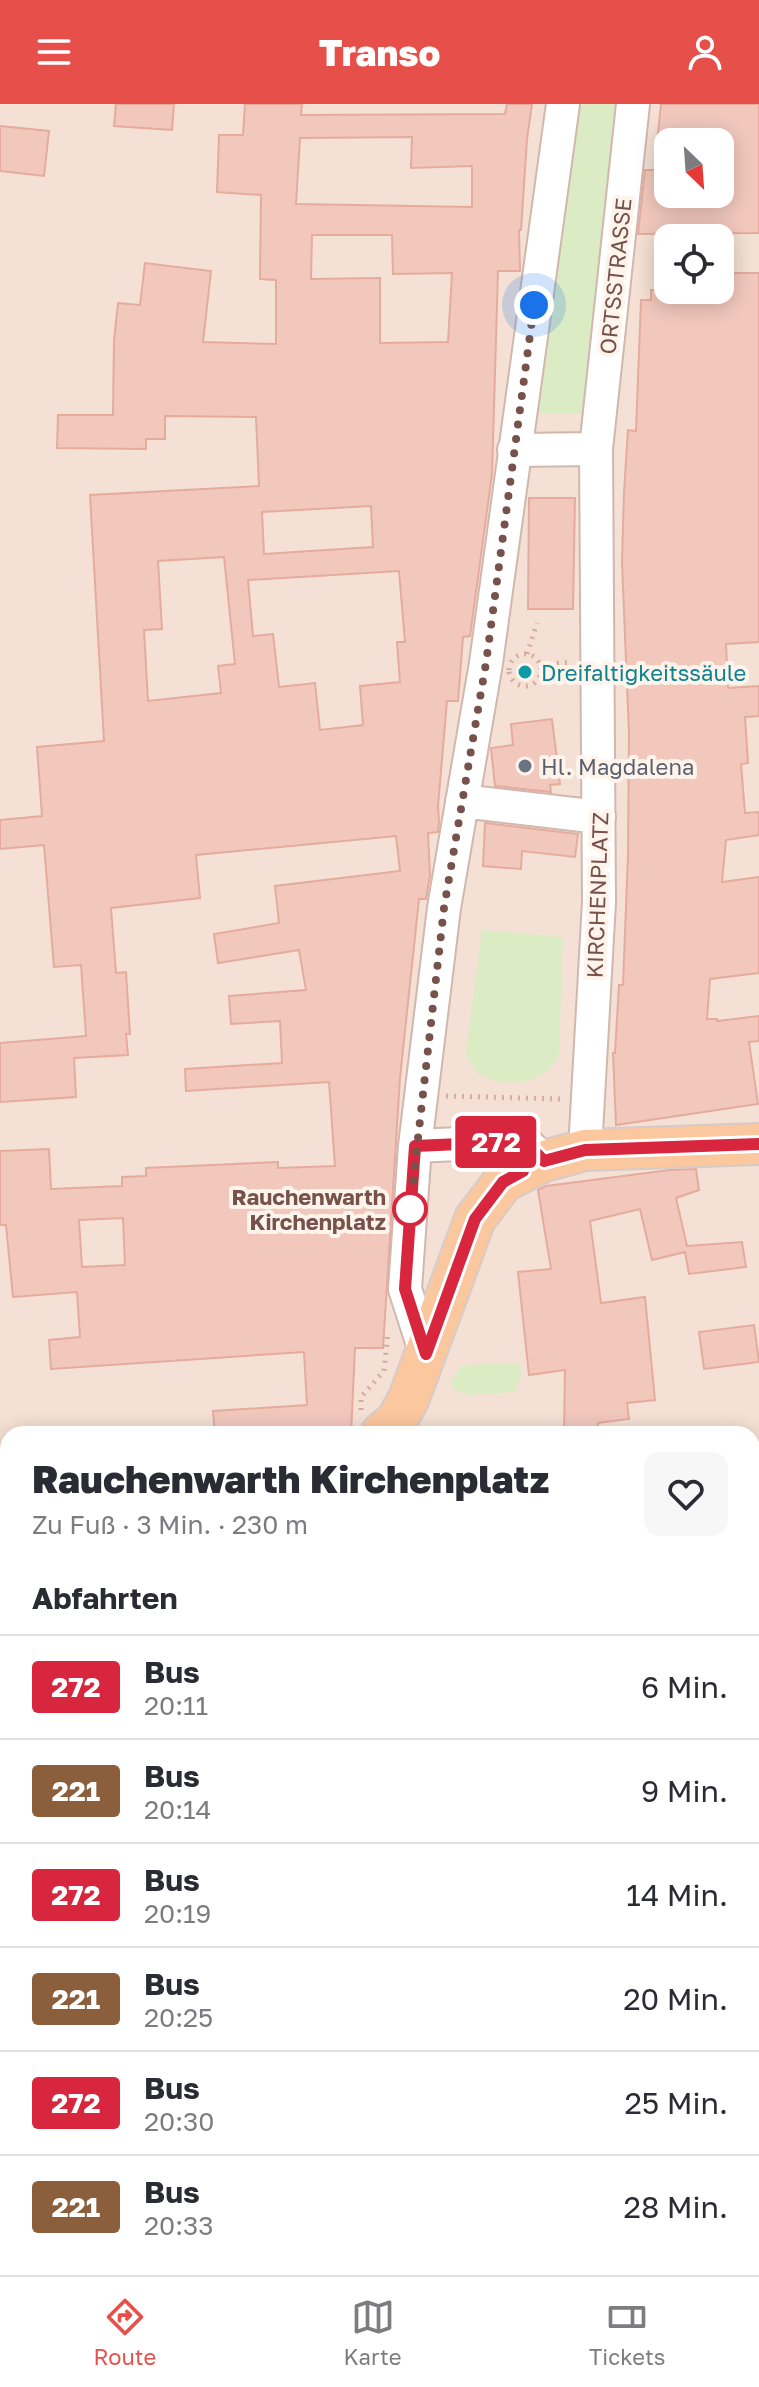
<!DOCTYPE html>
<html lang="de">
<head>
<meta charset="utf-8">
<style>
  :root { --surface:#fff; --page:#f7f7f7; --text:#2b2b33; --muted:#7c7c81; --line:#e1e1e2; --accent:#e7504a }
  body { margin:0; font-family:"Golos Text",sans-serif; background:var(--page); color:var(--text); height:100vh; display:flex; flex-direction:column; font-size:30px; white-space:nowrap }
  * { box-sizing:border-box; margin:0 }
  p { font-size:26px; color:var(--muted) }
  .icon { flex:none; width:44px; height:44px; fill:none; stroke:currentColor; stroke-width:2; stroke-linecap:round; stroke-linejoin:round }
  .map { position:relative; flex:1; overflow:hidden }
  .side { position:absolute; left:0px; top:1322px; width:760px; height:850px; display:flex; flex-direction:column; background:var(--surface); border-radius:24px 24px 0 0; box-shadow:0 4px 20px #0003 }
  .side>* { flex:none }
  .badge { padding:0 16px; border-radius:6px; font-size:28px; line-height:52px }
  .needle { width:52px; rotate:155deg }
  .controls { position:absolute; left:654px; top:24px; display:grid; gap:16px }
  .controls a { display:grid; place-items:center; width:80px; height:80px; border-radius:16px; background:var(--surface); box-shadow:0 4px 20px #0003; font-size:40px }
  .you { position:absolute; width:40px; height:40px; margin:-20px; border:6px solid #fff; border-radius:50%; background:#1a73e8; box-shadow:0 0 0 12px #1a73e833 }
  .map>.badge { position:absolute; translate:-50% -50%; box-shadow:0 0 0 4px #fff }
  h2 { padding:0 32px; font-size:30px; line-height:72px }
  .round { display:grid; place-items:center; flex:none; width:84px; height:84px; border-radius:16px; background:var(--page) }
  .summary { display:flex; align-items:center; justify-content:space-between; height:136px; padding:0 32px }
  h1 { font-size:38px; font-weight:800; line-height:60px }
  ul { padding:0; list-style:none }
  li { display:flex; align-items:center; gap:24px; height:104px; padding:0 32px; border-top:2px solid var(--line) }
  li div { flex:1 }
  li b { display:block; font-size:30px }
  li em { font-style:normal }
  li .badge { min-width:88px; font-weight:700; text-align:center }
  header { display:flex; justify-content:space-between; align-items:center; height:104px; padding:0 32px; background:var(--accent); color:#fff; font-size:36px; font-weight:800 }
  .tab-bar { display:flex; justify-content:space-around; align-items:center; height:112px; border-top:2px solid var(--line); background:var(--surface); font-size:22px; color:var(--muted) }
  .tab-bar a { display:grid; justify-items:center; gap:4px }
  .tab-bar .current { color:var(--accent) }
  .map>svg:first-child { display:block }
  .residential { fill:#f4e0d4; fill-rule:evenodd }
  .green { fill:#dbebc4 }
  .building { fill:#f2c8bd; stroke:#e5ab9d; stroke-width:2; fill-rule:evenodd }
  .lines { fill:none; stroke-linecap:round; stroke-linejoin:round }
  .minor-casing { stroke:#d1b7ae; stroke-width:36 }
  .major-casing { stroke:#d6cbc9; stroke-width:44 }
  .path { stroke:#d7aba0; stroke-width:5; stroke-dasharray:2 6; stroke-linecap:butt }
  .minor { stroke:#fff; stroke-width:32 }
  .major { stroke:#fbc79e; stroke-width:40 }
  .line-casing { stroke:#fff; stroke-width:18 }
  .line { stroke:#d7263d; stroke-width:12 }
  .walk { stroke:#76524a; stroke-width:8; stroke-dasharray:0 14.4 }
  .culture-dot { fill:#0f9aa8; stroke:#fff4ec; stroke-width:3 }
  .worship-dot { fill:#6b7280; stroke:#fff4ec; stroke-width:3 }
  .stop-dot { fill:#fff; stroke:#d7263d; stroke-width:4 }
  .labels { text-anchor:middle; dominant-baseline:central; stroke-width:8; stroke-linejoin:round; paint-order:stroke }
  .street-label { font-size:22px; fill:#76524a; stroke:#fff4ec }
  .culture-label { font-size:22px; fill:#0d838f; stroke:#fff4ec; text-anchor:start }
  .worship-label { font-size:22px; fill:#5b616d; stroke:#fff4ec; text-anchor:start }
  .stop-label { font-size:22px; font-weight:bold; fill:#76524a; stroke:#fff4ec; text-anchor:end }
</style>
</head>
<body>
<header><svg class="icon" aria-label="menu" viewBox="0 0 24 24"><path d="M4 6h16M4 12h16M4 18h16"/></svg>Transo<svg class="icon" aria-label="person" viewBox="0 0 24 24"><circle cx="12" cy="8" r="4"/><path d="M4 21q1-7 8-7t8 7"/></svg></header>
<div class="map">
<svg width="759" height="2171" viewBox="0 0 759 2171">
  <rect width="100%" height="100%" fill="#fdefe6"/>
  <path class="residential" d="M0,0h759v1821l-7,4v-495h-744v553l-8,1zM668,38h52v52h-52zM668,134h52v52h-52z"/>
  <path class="green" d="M577,0h41l-27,309 -53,1 3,-53z
    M482,826l81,7 -4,118c-12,28 -53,35 -79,19 -7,-4 -11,-13 -14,-21z
    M520,1259l1,14 -6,15 -47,3 -15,-6 -3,-6 12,-18z"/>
  <path class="building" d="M116,0h58l-2,26 -58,-4z
    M245,0h57l-1,11 204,-1 2,-10h25l-5,35 -6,91h-2l1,41h-22l-6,203 -22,162 -7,1 -5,64h-11l-9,105 1,16 -1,10 -10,1 2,42 -4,24h-7l-19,179 -17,270h-28l-4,86h-136l-2,-23 94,-6 -3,-53 -253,17 -2,-29 31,-3 -3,-45 -64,5 -7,-72h-6v-74l49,-2 2,40 71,-3v-9l24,-1v-8l132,-6v6l57,-2 -6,-84 -143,9 -1,-22 97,-6 -2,-42 -49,3 -2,-28 77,-6 -7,-40 -81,13 -4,-29 65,-11 -4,-37 125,-15 -4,-35 -200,19 4,43 -89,10 5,65 10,-1 4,62h-4l2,21 -54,3 2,39 -76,5v-59l86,-7 -5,-71 -27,2 -10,-122 -44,4v-29l42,-4 -5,-69 67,-6 -14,-246 169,-9 -3,-69 -91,-1v23h-19v10l-89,-1 1,-33h55l1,-75 4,-37 22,2 5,-42 66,8 -8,71 73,2v-64l-16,-1 1,-84 -44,-3 2,-57h24zM412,33l-1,31 61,-2v41l-176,-3 4,-66zM312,131h80l1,39 59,-1 -4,69 -68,1v-65l-69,1zM371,402l2,41 -109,7 -2,-42zM224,453l11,107 -17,2 3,27 -73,8 -4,-71 18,-1 -4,-68zM399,467l6,71h-8l3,40 -40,4 3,39 -43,5 -5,-47 -36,4 -6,-53 -20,2 -5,-56zM123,1114l2,47 -43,2 -3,-47z
    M661,0h98v129l-121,1 7,-64h23v35l52,-1v-62h-63z
    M0,22l49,5 -5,45 -44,-5z
    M720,169h39v369l-33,2 2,44 31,-2v30l-14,1 3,46 -7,1 4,49 14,-1v23l-33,5 -4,42 37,-5v96l-49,6 -3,40h10v2l42,-5v25l-10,1 9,62 -142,21 -3,-72h2l4,-68h4l5,-130 1,-122 -7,-171 2,-69 4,-63 8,1 5,-131h10v-10h69z
    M529,394h46l-2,111h-45z
    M552,615l8,65 -10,1 1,7 -56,-6 -4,-38 22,-3 -2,-21z
    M485,719l93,11 -3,23 -53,-6 -1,18 -38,-3z
    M696,1065l3,21 -23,8 11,48 55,-4 4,25 -57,7 -4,-22 -33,8 -12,-51 -50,12 11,82 44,-6 10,103 -28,3 2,16 -31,4v11h-34l1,-64 -36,5 -11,-103 33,-3 -13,-79 8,-4 124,-16z
    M754,1221l5,37 -55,7 -5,-37z"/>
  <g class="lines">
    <defs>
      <path id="minor" d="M514,346l82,-1
        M462,697l137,16
        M415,1042l109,-5 20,20
        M585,1046l14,-248 -3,-453 37,-345
        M426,1250l-21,-65 10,-143 29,-238 42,-245 77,-559
        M752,1476l7,-1"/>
      <path id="major" d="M381,1330l16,-14 12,-22 66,-179 28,-37 41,-21 41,-11 174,-6
        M0,1484l8,-1"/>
    </defs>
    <use href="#minor" class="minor-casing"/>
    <use href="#major" class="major-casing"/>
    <path class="path" d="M527,550l10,-31
      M509 566a16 16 0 1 1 32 0a16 16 0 1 1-32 0Z
      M541,561l30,-3
      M446,992l114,3
      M361,1306v-13l23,-26 4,-39
      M752,1815l7,-4
      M0,2131h8"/>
    <use href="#minor" class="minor"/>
    <use href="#major" class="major"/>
  </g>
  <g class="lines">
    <defs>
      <path id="line" d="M523,1067l-20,11 -28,37 -49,135 -21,-65 10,-143 109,-5 20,20 41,-11 174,-6"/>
    </defs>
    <use href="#line" class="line-casing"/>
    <use href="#line" class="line"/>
    <path class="walk" d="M410,1105l34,-301 42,-245 48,-358"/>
  </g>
  <circle class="culture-dot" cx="525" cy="568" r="8"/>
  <circle class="worship-dot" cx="525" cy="662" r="8"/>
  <circle class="stop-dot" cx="410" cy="1105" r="16"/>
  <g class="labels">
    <g class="street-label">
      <text transform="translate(615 172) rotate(-84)">ORTSSTRASSE</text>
      <text transform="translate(597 791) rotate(-88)">KIRCHENPLATZ</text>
    </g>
    <g class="culture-label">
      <text x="541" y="568">Dreifaltigkeitssäule</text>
    </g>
    <g class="worship-label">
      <text x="541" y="662">Hl. Magdalena</text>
    </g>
    <g class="stop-label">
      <text x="386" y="1092">Rauchenwarth<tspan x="386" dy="25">Kirchenplatz</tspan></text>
    </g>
  </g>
</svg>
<div class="controls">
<a><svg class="needle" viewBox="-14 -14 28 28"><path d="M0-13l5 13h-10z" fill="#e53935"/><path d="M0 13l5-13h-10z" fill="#7c7c81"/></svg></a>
<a><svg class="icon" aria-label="locate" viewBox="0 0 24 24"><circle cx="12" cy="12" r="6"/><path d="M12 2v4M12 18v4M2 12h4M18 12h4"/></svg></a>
</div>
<div class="you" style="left:534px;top:201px"></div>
<b class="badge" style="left:496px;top:1038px;background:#d7263d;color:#fff">272</b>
<section class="side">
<div class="summary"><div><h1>Rauchenwarth Kirchenplatz</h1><p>Zu Fuß · 3 Min. · 230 m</p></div><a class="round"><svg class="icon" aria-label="heart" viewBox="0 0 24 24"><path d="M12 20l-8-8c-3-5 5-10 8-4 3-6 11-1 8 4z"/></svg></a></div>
<h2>Abfahrten</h2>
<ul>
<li><span class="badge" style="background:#d7263d;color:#fff">272</span><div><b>Bus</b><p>20:11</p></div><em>6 Min.</em></li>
<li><span class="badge" style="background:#8b5e3c;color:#fff">221</span><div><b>Bus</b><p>20:14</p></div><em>9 Min.</em></li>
<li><span class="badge" style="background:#d7263d;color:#fff">272</span><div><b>Bus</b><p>20:19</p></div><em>14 Min.</em></li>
<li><span class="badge" style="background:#8b5e3c;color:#fff">221</span><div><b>Bus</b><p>20:25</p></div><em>20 Min.</em></li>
<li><span class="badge" style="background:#d7263d;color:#fff">272</span><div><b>Bus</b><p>20:30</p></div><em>25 Min.</em></li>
<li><span class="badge" style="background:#8b5e3c;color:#fff">221</span><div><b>Bus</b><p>20:33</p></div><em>28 Min.</em></li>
</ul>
</section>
</div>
<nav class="tab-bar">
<a class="current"><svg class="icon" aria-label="directions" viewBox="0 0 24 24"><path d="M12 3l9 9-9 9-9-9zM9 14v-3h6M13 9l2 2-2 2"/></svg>Route</a>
<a><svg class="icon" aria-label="map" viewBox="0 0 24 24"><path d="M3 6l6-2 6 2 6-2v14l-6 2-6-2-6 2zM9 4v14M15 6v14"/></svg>Karte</a>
<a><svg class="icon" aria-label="tickets" viewBox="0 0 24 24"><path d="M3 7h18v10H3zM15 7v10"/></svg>Tickets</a>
</nav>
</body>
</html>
